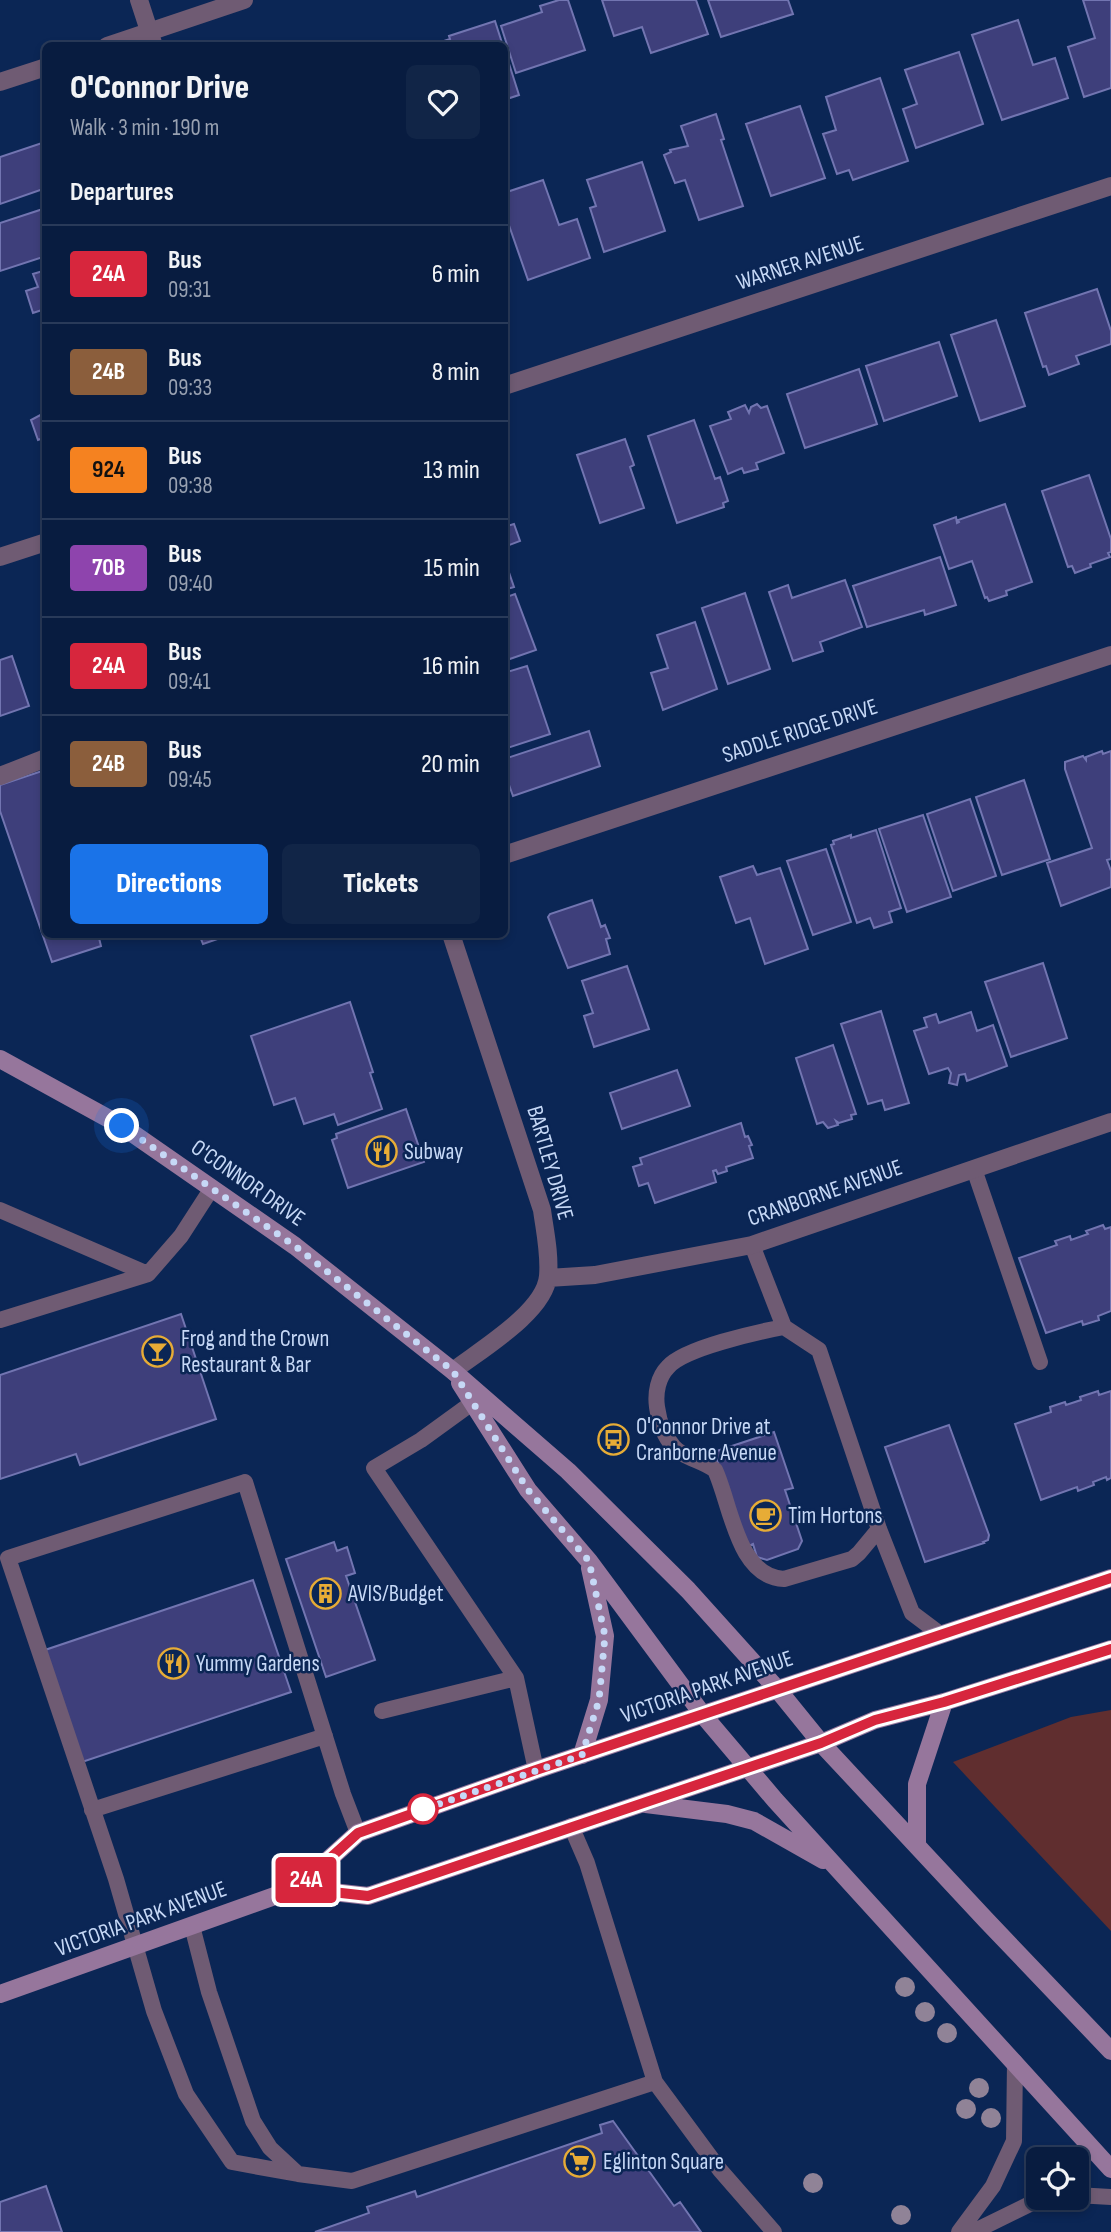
<!DOCTYPE html>
<html lang="en">
<head>
<meta charset="utf-8">
<style>
  :root { --surface:#081c40; --page:#112547; --text:#f1f3f6; --muted:#98a1b1; --line:#293a59; --accent:#1a73e8 }
  body { margin:0; font-family:"Sofia Sans Condensed",sans-serif; background:var(--page); color:var(--text); height:100vh; display:flex; flex-direction:column; font-size:26px; white-space:nowrap }
  * { box-sizing:border-box; margin:0 }
  p { font-size:23px; color:var(--muted) }
  .icon { flex:none; width:38px; height:38px; fill:none; stroke:currentColor; stroke-width:2; stroke-linecap:round; stroke-linejoin:round }
  .map { position:relative; flex:1; overflow:hidden }
  .details { position:absolute; left:42px; top:42px; width:466px; height:896px; display:flex; flex-direction:column; background:var(--surface); border-radius:10px; box-shadow:0 4px 10px #0003,0 0 0 2px var(--line) }
  .details>* { flex:none }
  .badge { padding:0 14px; border-radius:5px; font-size:24px; line-height:46px }
  .controls { position:absolute; left:1026px; top:2147px; display:grid; gap:14px }
  .controls a { display:grid; place-items:center; width:63px; height:63px; border-radius:10px; background:var(--surface); box-shadow:0 4px 10px #0003,0 0 0 2px var(--line); font-size:35px }
  .you { position:absolute; width:35px; height:35px; margin:-18px; border:5px solid #fff; border-radius:50%; background:#1a73e8; box-shadow:0 0 0 10px #1a73e833 }
  .map>.badge { position:absolute; translate:-50% -50%; box-shadow:0 0 0 4px #fff }
  h2 { padding:0 28px; font-size:26px; line-height:63px }
  .round { display:grid; place-items:center; flex:none; width:74px; height:74px; border-radius:10px; background:var(--page) }
  .overview { display:flex; align-items:center; justify-content:space-between; height:119px; padding:0 28px }
  h1 { font-size:33px; font-weight:800; line-height:52px }
  .button { display:flex; gap:14px; margin-top:auto; padding:14px 28px }
  .button a { flex:1; height:80px; border-radius:10px; background:var(--accent); color:#fff; font-size:28px; font-weight:800; line-height:80px; text-align:center }
  .button a+a { background:var(--page); color:var(--text) }
  ul { padding:0; list-style:none }
  li { display:flex; align-items:center; gap:21px; height:98px; padding:0 28px; border-top:2px solid var(--line) }
  li div { flex:1 }
  li b { display:block; font-size:26px }
  li em { font-style:normal }
  li .badge { min-width:77px; font-weight:700; text-align:center }
  .map>svg:first-child { display:block }
  .green { fill:#602e2f }
  .building { fill:#3e3f7b; stroke:#7275b1; stroke-width:2 }
  .lines { fill:none; stroke-linecap:round; stroke-linejoin:round }
  .service { stroke:#6f5b73; stroke-width:16 }
  .minor { stroke:#6f5b73; stroke-width:18 }
  .secondary { stroke:#96769c; stroke-width:18 }
  .tree { fill:#908397 }
  .line-casing { stroke:#fff; stroke-width:16 }
  .line { stroke:#d7263d; stroke-width:10 }
  .walk { stroke:#c6d8f6; stroke-width:7; stroke-dasharray:0 12.6 }
  .stop-dot { fill:#fff; stroke:#d7263d; stroke-width:3.5 }
  .labels { text-anchor:middle; dominant-baseline:central; stroke-width:5; stroke-linejoin:round; paint-order:stroke }
  .street-label { font-size:23px; fill:#c6d8f6; stroke:#0b2655 }
  .poi-label { font-size:23px; fill:#c6d8f6; stroke:#0b2655; text-anchor:start }
</style>
</head>
<body>
<div class="map">
<svg width="1111" height="2232" viewBox="0 0 1111 2232">
  <rect width="100%" height="100%" fill="#0b2655"/>
  <path class="green" d="M1111,1710v221l-158,-169 118,-45z"/>
  <path class="building" d="M559,0h9l17,50 -69,23 -15,-47 41,-14 -2,-6z
    M602,0h94l12,34 -57,19 -9,-26 -28,9z
    M708,0h80l5,14 -72,23z
    M1083,0h28v88l-27,9 -16,-50 27,-9z
    M1018,20l15,45 22,-7 13,40 -66,22 -30,-85z
    M495,21l8,25h-65v-3l12,-4 -1,-3z
    M504,48l15,47 -15,5z
    M959,52l24,72 -67,24 -13,-39 14,-5 -12,-34z
    M880,78l28,83 -55,19 -4,-10 -12,4 -14,-40 13,-4 -10,-33z
    M800,106l25,72 -54,18 -25,-72z
    M716,114l8,25 -3,1 22,66 -44,14 -14,-40 -10,3 -11,-28 7,-3 -1,-2 18,-4 -7,-20z
    M42,143l4,11v34l-46,16v-47z
    M642,162l23,69 -61,21 -14,-44 6,-2 -9,-26z
    M543,180l16,45 18,-6 13,39 -62,22 -24,-69v-18z
    M46,208v48l-46,15v-48z
    M46,270v40l-1,-1 -12,4 -7,-22 12,-4 -5,-13z
    M1097,289l14,42v13l-35,12 3,8 -30,11 -3,-9 -3,1 -18,-54z
    M996,320l29,86 -45,15 -29,-86z
    M939,342l18,54 -73,25 -18,-55z
    M859,369l18,55 -72,24 -18,-54z
    M757,404l4,4 6,-2 17,47 -28,10 2,6 -14,4 -2,-5 -14,6 -18,-48 21,-7 -3,-7 17,-7 4,8 2,-6z
    M46,412v25l-8,3 -7,-20z
    M694,420l21,59 5,-2 8,24 -5,2 1,4 -47,16 -29,-87z
    M625,439l9,26 -4,2 14,41 -44,15 -23,-68z
    M1089,475l22,64v13l-3,1 2,4 -20,7 1,3 -16,6 -3,-7 -4,1 -26,-76z
    M1005,504l27,78 -26,9 1,4 -18,6 -2,-4 -2,1 -13,-37 -23,8 -15,-44 22,-8 1,6 2,-1 -1,-2z
    M514,524l6,17 -16,6v-20z
    M940,557l16,48 -31,10 -1,-5 -57,17 -14,-41z
    M504,558l10,29 -10,3z
    M845,580l17,47 -42,15 3,9 -30,10 -24,-69 19,-7 4,13z
    M745,593l25,76 -42,15 -26,-76z
    M515,594l21,56 -32,11v-63z
    M695,622l22,67 -54,21 -12,-37 17,-5 -11,-33z
    M12,656l17,50 -29,10v-56z
    M527,666l23,68 -46,15v-76z
    M589,731l11,35 -87,30 -9,-25v-12z
    M1102,751l1,3 8,-3v108l-4,1 4,11v16l-50,19 -14,-43 45,-15 -27,-79v-7l18,-6 3,4v-3z
    M42,771l4,12v151h52l3,12 -49,16 -52,-151v-26z
    M1024,780l26,79 -48,16 -26,-78z
    M970,799l26,77 -43,15 -26,-77z
    M923,815l28,82 -44,15 -28,-83z
    M876,830l25,78 -12,4 3,10 -18,6 -4,-10 -13,5 -26,-78 3,-1 -1,-3 18,-6v3z
    M826,849l25,73 -38,13 -26,-74z
    M753,866l4,9 23,-7 28,81 -43,15 -15,-46 -14,5 -16,-46z
    M592,900l9,27 4,-2 5,13 -4,1 4,15 -42,14 -20,-51 2,-3z
    M199,934h33l-29,10z
    M1043,963l24,75 -56,19 -26,-75z
    M627,966l22,63 -55,18 -10,-31 9,-3 -11,-32z
    M350,1002l23,70 -3,1 12,36 -44,16 -4,-11 -30,10 -9,-26 -21,7 -23,-69z
    M881,1011l28,92 -24,7 -3,-10 -14,4 -27,-80z
    M971,1012l6,19 16,-6 14,41 -40,15 -2,-7 -6,1 -2,10 -8,-2 2,-10 -3,-5 -19,6 -15,-43 13,-4 -3,-9 12,-4 3,9z
    M833,1045l23,69 -5,1 1,4 -13,4 -3,-2 2,4 -10,3 -5,-6 -6,2 -21,-66z
    M677,1070l13,36 -68,23 -12,-36z
    M406,1109l18,53 -76,26 -16,-48 5,-2 -1,-4z
    M741,1123l4,14 3,-1 4,9 -3,1 4,12 -27,9 1,4 -9,3 -2,-4 -3,1 3,11 -61,21 -7,-20 -9,3 -6,-19 9,-3 -2,-6z
    M1103,1225l2,4 6,-2v84l-13,5 1,4 -16,5 -1,-4 -36,12 -27,-75 38,-13 -2,-4 15,-5 1,4 17,-6 -2,-3z
    M181,1314l35,105 -136,46 -4,-11 -76,25v-104z
    M1098,1391l1,4 12,-4v87l-4,2 -1,-3 -13,5 1,3 -16,6 -1,-4 -36,13 -26,-76 36,-12 -1,-5 15,-5 1,3 15,-5 -1,-3z
    M949,1425l40,110 -1,5 -5,2 1,1 -59,19 -40,-115z
    M774,1432l19,56 -8,2 17,51 -4,8 -31,11 -10,-3 -4,-13 -6,3 -33,-95z
    M334,1542l3,9 10,-4 8,26 -9,3 29,84 -49,17 -40,-118z
    M253,1580l38,112 -209,70 -37,-112z
    M613,2121l61,85 6,-4 21,30h-386l54,-19 -2,-6 48,-16 2,6 185,-64 -2,-8z
    M46,2186l16,46h-62v-30z"/>
  <g class="lines">
    <path class="service" d="M974,1169l66,193
      M0,1210l148,64 33,-38 31,-48
      M752,1245l32,82 35,23 60,179 33,84 28,21
      M0,1320l148,-46
      M784,1327c-26,5 -100,21 -116,40 -10,10 -13,26 -11,40 2,14 6,28 16,39 10,12 29,14 42,24 16,34 22,107 69,109l68,-20 7,-6 20,-24
      M472,1403l-51,37 -47,28 142,210 20,92
      M382,1711l134,-33
      M92,1810l233,-74
      M571,1826l16,37 68,219 65,88 54,62
      M358,1833l-15,-39 -98,-312 -237,76 108,321 38,132 32,83 46,68 66,12 54,7 303,-99
      M192,1926l17,66 44,129 17,27 28,26
      M1076,2195l35,2
      M959,2232l34,-46 21,-45 1,-79
      M973,2232l63,-31 20,-3"/>
    <path class="minor" d="M139,0l15,46
      M107,46l137,-46
      M0,82l46,-15
      M504,386l607,-200
      M0,557l46,-15
      M0,776l46,-18
      M504,855l607,-200
      M451,934l91,276c3,22 8,44 6,66 -3,36 -68,74 -95,95
      M548,1278l47,-3 157,-30 359,-123"/>
    <path class="secondary" d="M0,1059l122,67 173,120 158,125 115,100 120,119 90,100 43,53 165,177 125,131
      M460,1383l68,107 61,71 114,154 72,85 336,369
      M582,1755l17,-55 6,-64 -15,-68
      M646,1804l81,10 27,7 69,39
      M917,1844v-60l27,-82
      M297,1888l71,8 453,-153 54,-23 69,-18 167,-53
      M0,1994l297,-106 61,-55 178,-63 575,-192"/>
  </g>
  <g class="tree">
    <circle cx="905" cy="1987" r="10"/>
    <circle cx="925" cy="2012" r="10"/>
    <circle cx="947" cy="2033" r="10"/>
    <circle cx="979" cy="2088" r="10"/>
    <circle cx="966" cy="2109" r="10"/>
    <circle cx="991" cy="2118" r="10"/>
    <circle cx="813" cy="2183" r="10"/>
    <circle cx="901" cy="2215" r="10"/>
  </g>
  <g class="lines">
    <defs>
      <path id="line" d="M1111,1578l-575,192 -178,63 -61,55 71,8 453,-153 54,-23 69,-18 167,-53"/>
    </defs>
    <use href="#line" class="line-casing"/>
    <use href="#line" class="line"/>
    <path class="walk" d="M122,1126l173,120 158,125 75,119 61,71 16,75 -6,64 -17,55 -172,59 13,-5"/>
  </g>
  <defs>
    <symbol id="restaurant-ring" viewBox="-11 -11 22 22"><circle r="9.5" fill="#0b2655" stroke="#e7ac36" stroke-width="1.5"/><path d="M-5-6h1v4h1v-4h1v4h1v-4h1v5L-1.5 .5V6h-2V.5L-5-1ZM5-6V6H3V1.5H1.5Q1.5-4 5-6Z" fill="#e7ac36"/></symbol>
    <symbol id="bar-ring" viewBox="-11 -11 22 22"><circle r="9.5" fill="#0b2655" stroke="#e7ac36" stroke-width="1.5"/><path d="M-6-5H6L.8 .8V4.5H3.5V6h-7V4.5H-.8V.8Z" fill="#e7ac36"/></symbol>
    <symbol id="bus-ring" viewBox="-11 -11 22 22"><circle r="9.5" fill="#0b2655" stroke="#e7ac36" stroke-width="1.5"/><path d="M-5-6H5V4H4V6H2V4H-2V6H-4V4H-5ZM-3.5-4V0h7V-4ZM-3.5 1.2v1.5H-2V1.2ZM2 1.2v1.5H3.5V1.2Z" fill="#e7ac36"/></symbol>
    <symbol id="cafe-ring" viewBox="-11 -11 22 22"><circle r="9.5" fill="#0b2655" stroke="#e7ac36" stroke-width="1.5"/><path d="M-5.5-4.5H6V0H3Q3 3.5 0 3.5H-2.5Q-5.5 3.5-5.5 0ZM3-3.2v2h1.7v-2ZM-6 4.5H4V6H-6Z" fill="#e7ac36"/></symbol>
    <symbol id="building-ring" viewBox="-11 -11 22 22"><circle r="9.5" fill="#0b2655" stroke="#e7ac36" stroke-width="1.5"/><path d="M-4-6H4V6H1V3H-1V6H-4ZM-2.5-4.3h1.7v1.8h-1.7ZM.8-4.3h1.7v1.8H.8ZM-2.5-1h1.7V.8h-1.7ZM.8-1h1.7V.8H.8Z" fill="#e7ac36"/></symbol>
    <symbol id="supermarket-ring" viewBox="-11 -11 22 22"><circle r="9.5" fill="#0b2655" stroke="#e7ac36" stroke-width="1.5"/><path d="M-6-5.5h2.5l.6 2H6L4.5 2H-2.5L-4.4-4H-6ZM-1.5 3.2a1.3 1.3 0 1 0 .1 0ZM3 3.2a1.3 1.3 0 1 0 .1 0Z" fill="#e7ac36"/></symbol>
  </defs>
  <g fill-rule="evenodd">
    <use href="#restaurant-ring" x="364" y="1134" width="35" height="35"/>
    <use href="#bar-ring" x="140" y="1334" width="35" height="35"/>
    <use href="#bus-ring" x="596" y="1422" width="35" height="35"/>
    <use href="#cafe-ring" x="748" y="1498" width="35" height="35"/>
    <use href="#building-ring" x="308" y="1576" width="35" height="35"/>
    <use href="#restaurant-ring" x="156" y="1646" width="35" height="35"/>
    <use href="#supermarket-ring" x="562" y="2144" width="35" height="35"/>
  </g>
  <circle class="stop-dot" cx="423" cy="1809" r="14"/>
  <g class="labels">
    <g class="street-label">
      <text transform="translate(800 263) rotate(-18)">WARNER AVENUE</text>
      <text transform="translate(800 731) rotate(-18)">SADDLE RIDGE DRIVE</text>
      <text transform="translate(550 1163) rotate(74)">BARTLEY DRIVE</text>
      <text transform="translate(248 1183) rotate(35)">O'CONNOR DRIVE</text>
      <text transform="translate(825 1193) rotate(-19)">CRANBORNE AVENUE</text>
      <text transform="translate(707 1687) rotate(-19)">VICTORIA PARK AVENUE</text>
      <text transform="translate(141 1919) rotate(-20)">VICTORIA PARK AVENUE</text>
    </g>
    <g class="poi-label">
      <text x="404" y="1152">Subway</text>
      <text x="181" y="1339">Frog and the Crown<tspan x="181" dy="26">Restaurant &amp; Bar</tspan></text>
      <text x="636" y="1427">O'Connor Drive at<tspan x="636" dy="26">Cranborne Avenue</tspan></text>
      <text x="788" y="1516">Tim Hortons</text>
      <text x="348" y="1594">AVIS/Budget</text>
      <text x="196" y="1664">Yummy Gardens</text>
      <text x="603" y="2162">Eglinton Square</text>
    </g>
  </g>
</svg>
<div class="controls">
<a><svg class="icon" aria-label="locate" viewBox="0 0 24 24"><circle cx="12" cy="12" r="6"/><path d="M12 2v4M12 18v4M2 12h4M18 12h4"/></svg></a>
</div>
<div class="you" style="left:122px;top:1126px"></div>
<b class="badge" style="left:306px;top:1880px;background:#d7263d;color:#fff">24A</b>
<section class="details">
<div class="overview"><div><h1>O'Connor Drive</h1><p>Walk · 3 min · 190 m</p></div><a class="round"><svg class="icon" aria-label="heart" viewBox="0 0 24 24"><path d="M12 20l-8-8c-3-5 5-10 8-4 3-6 11-1 8 4z"/></svg></a></div>
<h2>Departures</h2>
<ul>
<li><span class="badge" style="background:#d7263d;color:#fff">24A</span><div><b>Bus</b><p>09:31</p></div><em>6 min</em></li>
<li><span class="badge" style="background:#8b5e3c;color:#fff">24B</span><div><b>Bus</b><p>09:33</p></div><em>8 min</em></li>
<li><span class="badge" style="background:#f58220;color:#111">924</span><div><b>Bus</b><p>09:38</p></div><em>13 min</em></li>
<li><span class="badge" style="background:#8e44ad;color:#fff">70B</span><div><b>Bus</b><p>09:40</p></div><em>15 min</em></li>
<li><span class="badge" style="background:#d7263d;color:#fff">24A</span><div><b>Bus</b><p>09:41</p></div><em>16 min</em></li>
<li><span class="badge" style="background:#8b5e3c;color:#fff">24B</span><div><b>Bus</b><p>09:45</p></div><em>20 min</em></li>
</ul>
<div class="button"><a>Directions</a><a>Tickets</a></div>
</section>
</div>
</body>
</html>
